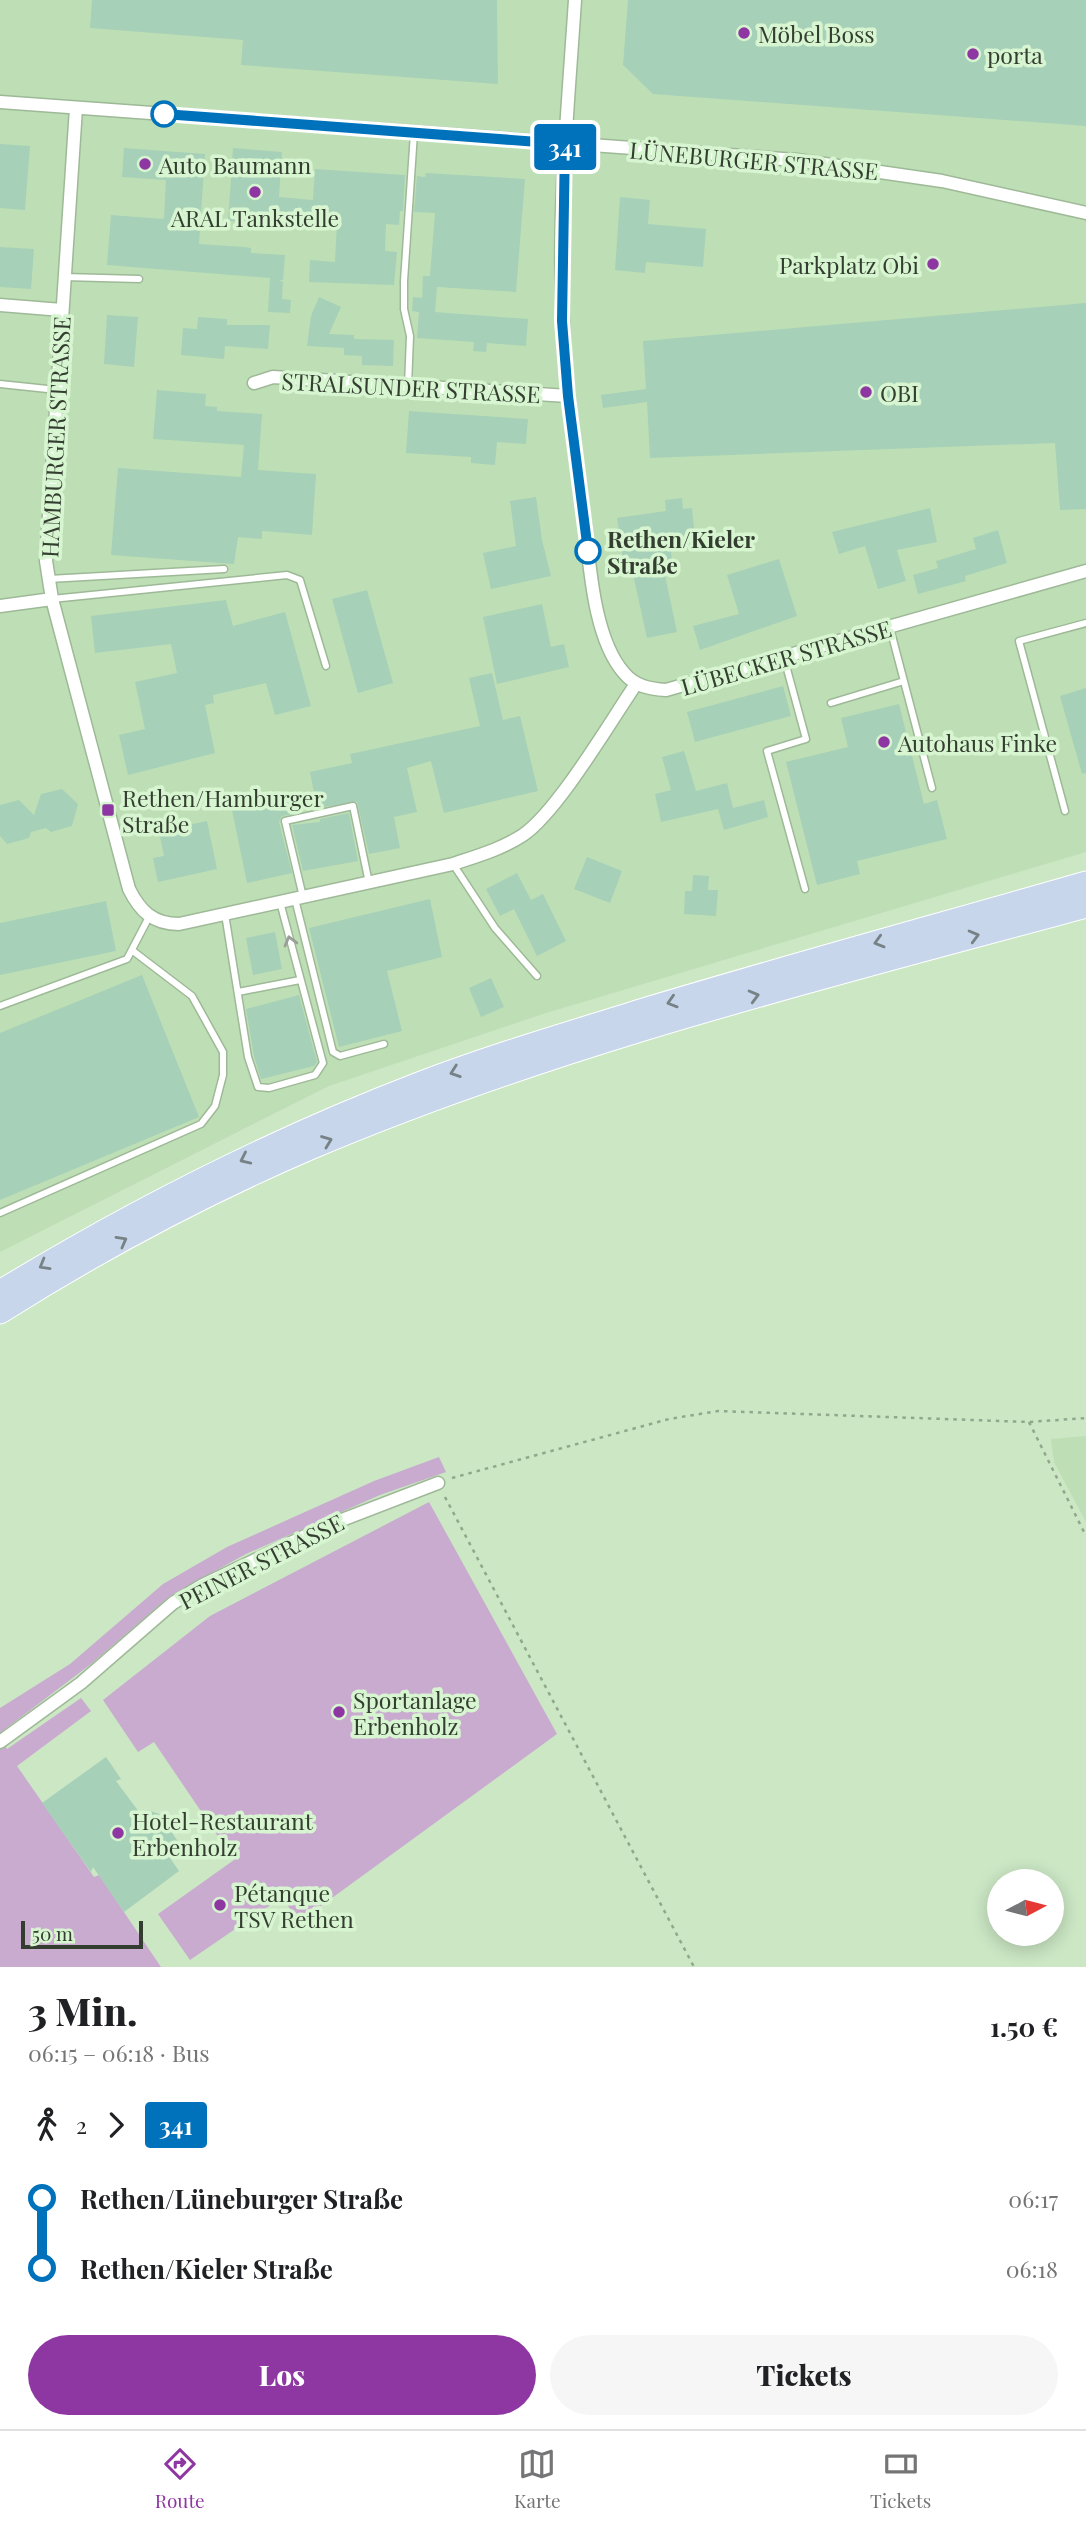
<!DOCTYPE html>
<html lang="de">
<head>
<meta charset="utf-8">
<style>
  :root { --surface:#fff; --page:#f6f6f6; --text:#202124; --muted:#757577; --line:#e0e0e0; --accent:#8e37a3 }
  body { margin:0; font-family:"Playfair Display",serif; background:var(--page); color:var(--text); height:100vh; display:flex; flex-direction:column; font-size:26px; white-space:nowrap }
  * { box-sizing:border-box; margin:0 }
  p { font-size:23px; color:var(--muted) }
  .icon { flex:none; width:38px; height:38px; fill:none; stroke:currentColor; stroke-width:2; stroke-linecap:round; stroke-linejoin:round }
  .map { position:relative; height:1967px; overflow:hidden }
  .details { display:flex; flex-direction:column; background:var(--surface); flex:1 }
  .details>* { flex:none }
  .badge { padding:0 14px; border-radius:5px; font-size:24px; line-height:46px }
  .needle { width:46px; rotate:83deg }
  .fabs { position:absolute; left:987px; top:1869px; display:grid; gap:14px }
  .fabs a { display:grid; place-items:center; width:77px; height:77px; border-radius:50%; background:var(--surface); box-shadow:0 4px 18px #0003; font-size:35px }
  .scale { position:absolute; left:21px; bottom:18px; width:122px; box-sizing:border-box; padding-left:7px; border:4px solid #333e30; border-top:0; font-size:19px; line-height:24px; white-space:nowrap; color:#333e30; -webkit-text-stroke:5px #d8f5d1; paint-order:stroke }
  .map>.badge { position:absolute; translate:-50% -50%; box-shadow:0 0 0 4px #fff }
  .legs { display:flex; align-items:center; gap:10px; height:77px; padding:0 28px; font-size:23px }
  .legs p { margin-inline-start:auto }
  .overview { display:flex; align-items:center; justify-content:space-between; height:119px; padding:0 28px }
  h1 { font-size:38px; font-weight:800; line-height:52px }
  .button { display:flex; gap:14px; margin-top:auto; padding:14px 28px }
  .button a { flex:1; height:80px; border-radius:42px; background:var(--accent); color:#fff; font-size:28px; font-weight:800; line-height:80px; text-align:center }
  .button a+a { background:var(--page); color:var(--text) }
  ul { padding:0 28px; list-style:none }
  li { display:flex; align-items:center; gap:24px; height:70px; font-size:26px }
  li i { display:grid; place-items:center; width:10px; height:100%; margin:0 9px; background:currentColor }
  li i::after { content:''; width:18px; height:18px; margin:-9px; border:5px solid; border-radius:50%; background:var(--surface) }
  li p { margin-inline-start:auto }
  li:first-child i { background:linear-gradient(#0000 50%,currentColor 0) }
  li:last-child i { background:linear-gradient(currentColor 50%,#0000 0) }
  .menu { display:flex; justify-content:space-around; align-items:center; height:98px; border-top:2px solid var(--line); background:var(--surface); font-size:19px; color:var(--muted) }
  .menu a { display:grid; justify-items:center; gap:4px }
  .menu .on { color:var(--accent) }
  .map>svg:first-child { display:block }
  .built { fill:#bedfb5 }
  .green { fill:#c9abd0 }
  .building { fill:#a6d0b7 }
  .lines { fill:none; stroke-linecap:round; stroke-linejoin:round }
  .lane-casing { stroke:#9eb997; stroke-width:9 }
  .street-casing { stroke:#9eb997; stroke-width:15 }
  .highway-casing { stroke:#fff; stroke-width:25 }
  .path { stroke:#91a78c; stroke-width:2.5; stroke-dasharray:3.5 5; stroke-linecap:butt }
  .lane { stroke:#fff; stroke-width:6 }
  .street { stroke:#fff; stroke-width:12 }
  .highway { stroke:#c8d6ec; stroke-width:23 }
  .oneway { stroke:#768285 }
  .oneway2 { stroke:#999e98 }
  .line-1-casing { stroke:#fff; stroke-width:16 }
  .line-1 { stroke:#0072bc; stroke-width:10 }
  .poi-dot { fill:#8e37a3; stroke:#d8f5d1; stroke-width:2.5 }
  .stop-1-dot { fill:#fff; stroke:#0072bc; stroke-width:3.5 }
  .labels { text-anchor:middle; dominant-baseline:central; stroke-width:7; stroke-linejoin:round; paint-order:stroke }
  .poi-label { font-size:23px; fill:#333e30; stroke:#d8f5d1; text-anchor:start }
  .street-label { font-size:23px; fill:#333e30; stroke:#d8f5d1 }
  .stop-label { font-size:23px; font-weight:bold; fill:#333e30; stroke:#d8f5d1; text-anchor:start }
</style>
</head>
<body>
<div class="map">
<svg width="1086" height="1967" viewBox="0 0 1086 1967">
  <rect width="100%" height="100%" fill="#cbe7c4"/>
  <path class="built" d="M0,0h1086v852l-540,161 -217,73 -329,166z
    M1086,1436v86l-32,-60 -3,-23z"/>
  <path class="green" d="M439,1457l7,15 -66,23 -134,59 -76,42 -79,68 -91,69v-25l70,-44 93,-80 64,-37 147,-66z
    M429,1502l128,232 -258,188 -17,-25 -92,63 -32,-46 76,-54 -80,-118 -16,10 -35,-52 107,-84z
    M81,1698l10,13 -74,55 77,111 5,-2 62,92h-161v-231l7,13z"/>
  <path class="building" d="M92,0h405l1,84 -257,-19 2,-25 -153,-12z
    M628,0h458v126l-433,-32 -30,-29z
    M0,144l30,2 -5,64 -25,-2z
    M124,148l81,6 -6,90 45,3 7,1v5l34,2 -2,25h-4l4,2 -1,17 9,1 -1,13 -22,-1 2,-34 -163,-13 4,-50 53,4 2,-39 -44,-3z
    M233,148l49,4 -3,45 34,3 2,-31 90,6 -2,36h-3l-1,14 -13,-1 -1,27 12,1 -3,33 -85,-3 1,-22 25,2 2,-41 -42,-3v7l-67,-4z
    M426,173l99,6 -9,113 -79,-5 -2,25 93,7 -2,27 -39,-3 -1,9 -13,-1 1,-9 -57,-4 2,-26 -7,-1 1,-14 9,1 1,-22h7l5,-63 -21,-1 3,-36 8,1z
    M620,197l30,3 -2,24 58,5 -3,38 -57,-5 -1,11 -30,-3z
    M0,247l34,2 -3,40 -31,-2z
    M319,297l22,10 -12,27 25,1v4l40,1 -1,26 -31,-1v-9l-18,-1v-7l-37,-2 4,-30z
    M1086,303v206l-26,1 -5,-67 -405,15 -3,-56 -44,6 -2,-13 45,-6 -3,-48z
    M107,315l31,2 -4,50 -30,-3z
    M198,317l29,2v6h43l-2,24 -43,-3 -1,13 -43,-4 2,-27 14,1z
    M157,390l49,4 -1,12 12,1v4l45,3 -4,56 58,4 -4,61 -50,-4v8l-24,-2 -4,27 -123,-9 7,-87 123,9 3,-32 -91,-6z
    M409,411l119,8 -2,25 -29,-2 -2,23 -24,-2v-6l-65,-4z
    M536,497l6,43 9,36 -60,13 -8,-36 33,-7 -6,-45z
    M682,498l1,11 9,-1 4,40 -25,3 1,9 -10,1 15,71 -30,6 -16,-73 -7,1 -7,-48 49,-7 -1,-11z
    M930,508l7,34 -40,8 9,31 -28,8 -13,-43 -26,8 -7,-22z
    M998,530l9,33 -42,13 1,5 -48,13 -5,-19 25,-7 -2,-7 40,-12 -3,-11z
    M779,559l18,57 -97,34 -7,-24 46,-12 -12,-39z
    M367,590l26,93 -35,10 -26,-94z
    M226,600l7,26 52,-14 26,94 -36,9 -9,-32 -53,12 1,8 -9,2 10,48 -87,22 -9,-40 26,-6 -10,-47 42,-9 -6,-29 -76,9 -4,-37z
    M542,604l9,43 13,-3 5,23 -72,17 -14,-67z
    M492,673l11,47 17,-4 18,75 -94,22 -13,-52 -24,7 10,44 -23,5 6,31 -31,6 -12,-52 -40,6 -7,-36 42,-9 -2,-9 130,-28 -11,-48z
    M783,686l8,30 -96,26 -8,-30z
    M1086,688v85l-4,1 -22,-78z
    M899,704l25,100 13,-4 10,39 -90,22 3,13 -43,11 -31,-123 62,-15 -7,-29z
    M684,751l12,40 31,-8 6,25 31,-8 4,17 -44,13 -6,-21 -57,13 -6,-28 16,-4 -9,-33z
    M62,789l16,15 -6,22 -21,6 -5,-4 -15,4 -2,6 -22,6 -7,-8v-31l19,-5 15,15 7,-21z
    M289,796l3,18 -10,2 -3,6 13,51 -45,10 -15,-73z
    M349,813l9,48 -55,10 -11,-46 28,-3v-3z
    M207,821l10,48 -59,13 -5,-24 11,-2 -5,-25z
    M587,857l35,14 -12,32 -36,-14z
    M517,873l14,27 12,-6 23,47 -29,15 -23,-47 -14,7 -14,-27z
    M693,875l16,1 -1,14h10l-2,26 -32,-2 1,-23h7z
    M430,899l12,58 -55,14 15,60 -63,16 -30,-119z
    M106,901l10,50 -116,24v-52z
    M275,932l7,37 -29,6 -7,-37z
    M142,975l57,142 -199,83v-167z
    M491,978l13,29 -23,10 -12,-29z
    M299,995l18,67 -3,4 -53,13 -7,-23 -8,-47z
    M106,1757l15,22 -5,2 23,31 9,-2 11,4 20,29 -8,6 5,5 -6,4 9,13 -55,41 -31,-45 -2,5 -49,-69z"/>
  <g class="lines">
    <defs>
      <path id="lane" d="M64,277l75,2
        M0,384l57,6
        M408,386l2,-50 -6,-27v-28l10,-148
        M49,579l175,-10
        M52,599l235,-24 13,5 26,86
        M890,628l42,160
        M784,658l22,81 -39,12 38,138
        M831,703l73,-22
        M1065,811l-46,-170 67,-18
        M453,864l42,64 42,48
        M303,897l-18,-76 68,-15 16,77
        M295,899l38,153 7,4 44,-12
        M225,914l23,143 10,30 11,1 46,-13 8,-12 -43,-161
        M238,992l62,-12
        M0,1006l127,-47 22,-42
        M0,1213l201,-89 14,-18 8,-31v-23l-31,-56 -59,-45"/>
      <path id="street" d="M575,0c-7,107 -18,217 -12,324 3,68 13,134 22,201 5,43 9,114 39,148 11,13 25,16 42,17l420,-119
        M0,102l797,58 145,21 144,32
        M76,108l-30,453 6,38 77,290c11,22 24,35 50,35l274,-60c24,-8 49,-15 70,-29 35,-24 87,-113 113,-151
        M0,305l62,5
        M254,383l19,-6 295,19
        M0,606l52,-7
        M0,1742l81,-59 92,-80 30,-18 123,-59 112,-43"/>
      <path id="highway" d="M0,1292c133,-81 273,-152 419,-208 75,-29 152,-51 228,-75 146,-44 293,-84 439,-126
        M0,1312c98,-62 203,-118 310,-164 250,-106 515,-171 776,-242"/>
    </defs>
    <use href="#lane" class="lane-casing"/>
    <use href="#street" class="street-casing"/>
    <use href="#highway" class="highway-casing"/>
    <path class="path" d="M1029,1422l57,114
      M452,1478l217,-59 49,-8 311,11 57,-4
      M445,1497l249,470"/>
    <use href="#lane" class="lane"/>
    <use href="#street" class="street"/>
    <use href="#highway" class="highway"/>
  </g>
  <defs><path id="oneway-chevron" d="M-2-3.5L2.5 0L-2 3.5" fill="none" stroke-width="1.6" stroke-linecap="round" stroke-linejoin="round" transform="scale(1.75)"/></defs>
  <g class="oneway">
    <use href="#oneway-chevron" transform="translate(974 936) rotate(-15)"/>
    <use href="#oneway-chevron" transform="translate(879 942) rotate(164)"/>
    <use href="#oneway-chevron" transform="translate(754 996) rotate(-15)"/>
    <use href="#oneway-chevron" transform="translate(672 1002) rotate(163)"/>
    <use href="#oneway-chevron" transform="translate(455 1072) rotate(161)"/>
    <use href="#oneway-chevron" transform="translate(327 1141) rotate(-21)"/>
    <use href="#oneway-chevron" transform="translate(245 1159) rotate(155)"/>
    <use href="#oneway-chevron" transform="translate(122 1241) rotate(-29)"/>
    <use href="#oneway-chevron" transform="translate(44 1265) rotate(150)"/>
  </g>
  <use class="oneway2" href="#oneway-chevron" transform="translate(290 941) rotate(-105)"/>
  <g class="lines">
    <defs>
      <path id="line-1" d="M164,114l401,30 -3,177 6,75 20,155"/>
    </defs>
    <use href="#line-1" class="line-1-casing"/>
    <use href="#line-1" class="line-1"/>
  </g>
  <g class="poi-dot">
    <circle cx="744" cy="33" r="7"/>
    <circle cx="973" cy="54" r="7"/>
    <circle cx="145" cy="164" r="7"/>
    <circle cx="255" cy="192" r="7"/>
    <circle cx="933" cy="264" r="7"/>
    <circle cx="866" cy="392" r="7"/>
    <circle cx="884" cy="742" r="7"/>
    <rect x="101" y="803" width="14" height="14" rx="3.5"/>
    <circle cx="339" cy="1712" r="7"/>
    <circle cx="118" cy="1833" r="7"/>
    <circle cx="220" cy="1905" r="7"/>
  </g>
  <g class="stop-1-dot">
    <circle cx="164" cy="114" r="12"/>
    <circle cx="588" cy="551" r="12"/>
  </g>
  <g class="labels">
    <g class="poi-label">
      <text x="758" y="33">Möbel Boss</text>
      <text x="987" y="54">porta</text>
      <text x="159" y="164">Auto Baumann</text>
      <text x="255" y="217" text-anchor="middle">ARAL Tankstelle</text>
      <text x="919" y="264" text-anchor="end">Parkplatz Obi</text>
      <text x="880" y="392">OBI</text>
      <text x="898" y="742">Autohaus Finke</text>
      <text x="122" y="797">Rethen/Hamburger<tspan x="122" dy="26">Straße</tspan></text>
      <text x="353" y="1699">Sportanlage<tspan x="353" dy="26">Erbenholz</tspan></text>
      <text x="132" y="1820">Hotel-Restaurant<tspan x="132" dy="26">Erbenholz</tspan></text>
      <text x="234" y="1892">Pétanque<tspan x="234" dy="26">TSV Rethen</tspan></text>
    </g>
    <g class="street-label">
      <text transform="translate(754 160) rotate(5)">LÜNEBURGER STRASSE</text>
      <text transform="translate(411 387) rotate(3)">STRALSUNDER STRASSE</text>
      <text transform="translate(55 437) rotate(-87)">HAMBURGER STRASSE</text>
      <text transform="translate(786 657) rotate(-16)">LÜBECKER STRASSE</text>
      <text transform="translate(261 1561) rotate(-27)">PEINER STRASSE</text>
    </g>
    <g class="stop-label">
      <text x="607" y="538">Rethen/Kieler<tspan x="607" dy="26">Straße</tspan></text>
    </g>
  </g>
</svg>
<div class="fabs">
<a><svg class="needle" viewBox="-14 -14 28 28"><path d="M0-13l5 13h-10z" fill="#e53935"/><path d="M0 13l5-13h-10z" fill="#757577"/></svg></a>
</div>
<div class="scale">50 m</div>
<b class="badge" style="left:565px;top:147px;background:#0072bc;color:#fff">341</b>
</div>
<section class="details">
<div class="overview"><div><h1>3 Min.</h1><p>06:15 – 06:18 · Bus</p></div><b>1.50 €</b></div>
<div class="legs"><svg class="icon" aria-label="walk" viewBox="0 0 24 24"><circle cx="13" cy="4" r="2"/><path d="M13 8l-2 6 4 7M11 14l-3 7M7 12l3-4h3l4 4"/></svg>2<svg class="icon" aria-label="forward" viewBox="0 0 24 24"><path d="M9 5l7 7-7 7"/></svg><b class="badge" style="background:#0072bc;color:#fff">341</b></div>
<ul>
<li><i style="color:#0072bc"></i><b>Rethen/Lüneburger Straße</b><p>06:17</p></li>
<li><i style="color:#0072bc"></i><b>Rethen/Kieler Straße</b><p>06:18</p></li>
</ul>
<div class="button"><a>Los</a><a>Tickets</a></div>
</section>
<nav class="menu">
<a class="on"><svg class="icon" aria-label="directions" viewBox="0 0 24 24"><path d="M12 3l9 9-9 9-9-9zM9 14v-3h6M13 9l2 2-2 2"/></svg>Route</a>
<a><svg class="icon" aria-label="map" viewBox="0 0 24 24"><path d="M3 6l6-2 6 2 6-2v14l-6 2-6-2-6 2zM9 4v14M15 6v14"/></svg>Karte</a>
<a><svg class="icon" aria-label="tickets" viewBox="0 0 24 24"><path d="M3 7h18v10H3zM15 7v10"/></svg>Tickets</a>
</nav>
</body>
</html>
